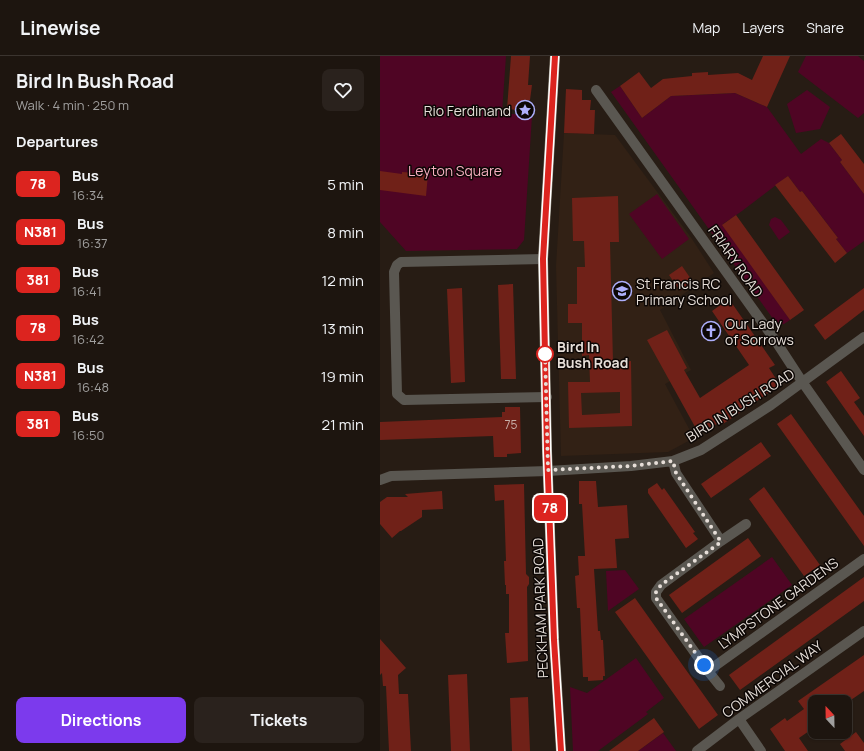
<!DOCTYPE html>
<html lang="en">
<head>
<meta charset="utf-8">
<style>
  :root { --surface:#1d150f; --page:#2a221d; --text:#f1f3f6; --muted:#a09f9e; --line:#3b342f; --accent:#7c3aed }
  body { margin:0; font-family:Manrope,sans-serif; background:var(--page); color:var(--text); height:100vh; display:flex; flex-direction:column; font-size:15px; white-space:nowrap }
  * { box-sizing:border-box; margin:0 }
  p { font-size:13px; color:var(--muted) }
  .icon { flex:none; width:22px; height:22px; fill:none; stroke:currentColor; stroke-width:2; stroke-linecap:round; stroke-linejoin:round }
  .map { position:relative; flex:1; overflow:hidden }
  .panel { display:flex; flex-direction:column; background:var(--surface); width:380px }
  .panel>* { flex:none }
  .badge { padding:0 8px; border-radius:6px; font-size:14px; line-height:26px }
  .needle { width:26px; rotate:338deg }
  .buttons { position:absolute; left:428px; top:639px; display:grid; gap:8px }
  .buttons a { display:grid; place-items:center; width:44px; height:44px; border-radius:8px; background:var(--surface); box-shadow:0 1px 3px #0004,0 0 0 1px var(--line); font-size:20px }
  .you { position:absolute; width:20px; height:20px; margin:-10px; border:3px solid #fff; border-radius:50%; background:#1a73e8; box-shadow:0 0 0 6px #1a73e833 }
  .map>.badge { position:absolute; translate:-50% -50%; box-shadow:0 0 0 2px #fff }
  h2 { padding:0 16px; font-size:15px; line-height:36px }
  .round { display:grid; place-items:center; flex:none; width:42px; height:42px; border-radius:8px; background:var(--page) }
  .summary { display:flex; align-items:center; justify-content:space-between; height:68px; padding:0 16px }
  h1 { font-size:19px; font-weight:700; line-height:30px }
  .primary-button { display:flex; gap:8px; margin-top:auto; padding:8px 16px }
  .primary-button a { flex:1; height:46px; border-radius:8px; background:var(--accent); color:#fff; font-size:16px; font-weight:700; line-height:46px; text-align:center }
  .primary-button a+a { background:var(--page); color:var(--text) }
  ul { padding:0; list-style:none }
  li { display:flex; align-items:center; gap:12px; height:48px; padding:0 16px }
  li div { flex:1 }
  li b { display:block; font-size:15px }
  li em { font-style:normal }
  li .badge { min-width:44px; font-weight:700; text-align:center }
  header { display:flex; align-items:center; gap:24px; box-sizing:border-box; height:56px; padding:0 20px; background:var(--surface); border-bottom:1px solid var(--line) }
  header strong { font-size:19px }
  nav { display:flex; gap:22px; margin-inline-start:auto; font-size:14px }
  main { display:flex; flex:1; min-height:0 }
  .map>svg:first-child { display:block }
  .built { fill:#322115 }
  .green { fill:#4f0524 }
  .building { fill:#702118; fill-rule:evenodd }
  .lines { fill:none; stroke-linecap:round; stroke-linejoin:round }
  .minor { stroke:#5a5751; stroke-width:10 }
  .major { stroke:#969083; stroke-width:10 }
  .line-casing { stroke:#fff; stroke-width:9 }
  .line { stroke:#dc241f; stroke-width:6 }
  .walk { stroke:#e6ded8; stroke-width:4; stroke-dasharray:0 7.2 }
  .stop-dot { fill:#fff; stroke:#dc241f; stroke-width:2 }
  .labels { text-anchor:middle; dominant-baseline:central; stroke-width:3; stroke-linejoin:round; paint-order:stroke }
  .number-label { font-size:12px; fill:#c8afa8 }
  .poi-label { font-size:14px; fill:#e6ded8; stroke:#0c0705; text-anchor:start }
  .park-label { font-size:14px; fill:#f7afc1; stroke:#0c0705 }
  .street-label { font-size:14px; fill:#e6ded8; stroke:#0c0705 }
  .stop-label { font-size:14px; font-weight:bold; fill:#e6ded8; stroke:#0c0705; text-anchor:start }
</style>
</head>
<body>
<header>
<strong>Linewise</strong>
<nav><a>Map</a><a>Layers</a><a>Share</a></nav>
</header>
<main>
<section class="panel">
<div class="summary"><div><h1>Bird In Bush Road</h1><p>Walk · 4 min · 250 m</p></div><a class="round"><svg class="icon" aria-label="heart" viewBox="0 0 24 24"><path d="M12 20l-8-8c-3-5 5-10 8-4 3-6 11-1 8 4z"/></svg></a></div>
<h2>Departures</h2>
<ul>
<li><span class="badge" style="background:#dc241f;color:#fff">78</span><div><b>Bus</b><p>16:34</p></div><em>5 min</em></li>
<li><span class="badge" style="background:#dc241f;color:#fff">N381</span><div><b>Bus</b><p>16:37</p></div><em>8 min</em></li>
<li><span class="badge" style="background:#dc241f;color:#fff">381</span><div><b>Bus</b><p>16:41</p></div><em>12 min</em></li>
<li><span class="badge" style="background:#dc241f;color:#fff">78</span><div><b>Bus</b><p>16:42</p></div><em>13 min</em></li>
<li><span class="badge" style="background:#dc241f;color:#fff">N381</span><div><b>Bus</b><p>16:48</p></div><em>19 min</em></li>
<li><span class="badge" style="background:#dc241f;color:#fff">381</span><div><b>Bus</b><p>16:50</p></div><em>21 min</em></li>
</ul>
<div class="primary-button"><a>Directions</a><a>Tickets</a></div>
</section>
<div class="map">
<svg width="484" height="695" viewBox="0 0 484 695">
  <rect width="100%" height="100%" fill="#271c14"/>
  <path class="built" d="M184,77l51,2 77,104 22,34 -54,37 31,60 -26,14 29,54 -26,14 -107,4 -5,-190z"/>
  <path class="green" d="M0,0h126l-4,57 30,3 -8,124 -7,9 -111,2 -26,-29z
    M426,0h52l6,5v52l-6,5 -60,-46z
    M240,30l22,32 29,-22 64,-3 32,14 34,47 20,-15 8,4 13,17 -2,2 24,32v47l-17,12 -11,-14 2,-1 -36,-47 -2,1 -12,-16 -46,35 -19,13 67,96 -6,4 -8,-1 -165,-231z
    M427,34l23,17 -10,22 -24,4 -9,-29z
    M277,138l32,45 -27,20 -33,-45z
    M395,161l6,3 9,12 -11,8 -10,-15 2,-6z
    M392,501l20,28 -88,62 -20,-28z
    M245,514l14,19 -31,22 -2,-40z
    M256,602l28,40 -18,14 2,2 -50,37h-25l-3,-64 17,6z
    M283,677l13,18h-38z"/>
  <path class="building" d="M131,0h19l-2,29h4l-2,15h-3l-1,11 -19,-2z
    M383,0h27l-23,51 -32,-14 -64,3 -29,22 -22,-32 19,-14 12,16 12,-9 29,-3v-3l16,-1v3l30,-2 14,7z
    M186,33l16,1v10h9l-1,10h5l-1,24 -30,-1z
    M461,78l23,30v30l-24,-32 2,-2 -13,-17z
    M0,115l22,3v-2l26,2 -2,22 -46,-6z
    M408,120l12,16 2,-1 36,47 -2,1 11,14 -12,10 -60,-78z
    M238,140l1,46h-9l3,120 18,-1 1,65 -63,2 -1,-46h22l-1,-27 -7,1v-33h-14v-19h9v-37h8l-1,-26h-11l-1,-43zM240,336v21l-38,2 -1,-22z
    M356,159l68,95 -14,10 -68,-95z
    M302,210l11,16 -13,9 -11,-16z
    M133,228l3,95h-15l-3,-94z
    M82,232l3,94 -14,1 -4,-94z
    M484,232v22l-39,30 -11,-15z
    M349,243l46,66 -6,3 11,17 -57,39 -1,-3 -23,13 -52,-94 20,-10 20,38 -3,2 16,28 49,-33 -37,-54z
    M461,315l19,27 -6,4 10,14v20l-38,-54z
    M125,351h15l1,46 -14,1v3h-13l-1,-21 -113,4v-18l122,-5v-5h3z
    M411,358l73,102v30l-87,-122z
    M381,386l10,14 -60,42 -10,-14z
    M199,425h17l2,26 29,-2 2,33 -14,1 2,29 -23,1 4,62h2l1,9h2l2,36h-2v4l-15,1v-4h-5l-3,-69h-3l-2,-32 4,-1 -1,-19h7l-3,-52h-3z
    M277,427l5,7 2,-2 31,44 -2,1 5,6 -12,9 -38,-55v-4z
    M144,428l2,90 3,3v7l-2,3 1,74 -21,2 -2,-30h4v-39h-3v-9h-1l-1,-24h2l-2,-61 -9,1 -1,-16z
    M384,431l56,78 -16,11 -55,-77z
    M62,435l1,18 -21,1v7l-21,14h-1l-8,7 -12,-14v-22l7,-5h21l-3,-3z
    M368,482l13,18 -79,57 -13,-18z
    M484,521v24l-124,89 -11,-15z
    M255,542l83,117 -19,14 -84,-117z
    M0,583l26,29 -8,7 1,19h9l3,57h-22l-3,-65h-3l-1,-13 -2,2z
    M484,599v36l-16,11h-33v25l-16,11 9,13h-23l-15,-22 15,-11 2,3 17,-12 -6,-8z
    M87,618l3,77h-19l-3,-76z
    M148,641l2,54h-18l-2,-53z
    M274,662l10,14 -26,19h-29z
    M476,676l8,11v8h-19l-5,-7z"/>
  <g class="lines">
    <path class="minor" d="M216,34l179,250 28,43 61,87
      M163,203l-142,3 -4,3 -3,7 3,122 7,6 143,-3
      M293,405l3,12 45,68 -60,44 -5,7v6l52,73 156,-112
      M0,424l11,-4 157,-5 83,-5 42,-5 28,-11 70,-45 93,-68
      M341,485l25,-17
      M328,615l12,15
      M359,663l22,32
      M317,695l42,-32 125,-88"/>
    <path class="major" d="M175,0l-12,203 4,192 7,188 7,112"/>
  </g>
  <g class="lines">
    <defs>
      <path id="line" d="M175,0l-12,203 4,191 7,190 7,111"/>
    </defs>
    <use href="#line" class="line-casing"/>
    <use href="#line" class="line"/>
    <path class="walk" d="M165,298v-3l3,119 83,-4 42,-5 3,12 45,69 -60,43 -5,7v6l48,67"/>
  </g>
  <defs>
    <symbol id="sight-ring" viewBox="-11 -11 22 22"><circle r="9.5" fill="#0c0705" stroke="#adaffb" stroke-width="1.5"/><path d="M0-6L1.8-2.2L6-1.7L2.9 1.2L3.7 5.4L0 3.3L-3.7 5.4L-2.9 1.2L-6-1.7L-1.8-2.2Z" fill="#adaffb"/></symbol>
    <symbol id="school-ring" viewBox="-11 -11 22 22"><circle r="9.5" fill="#0c0705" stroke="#adaffb" stroke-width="1.5"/><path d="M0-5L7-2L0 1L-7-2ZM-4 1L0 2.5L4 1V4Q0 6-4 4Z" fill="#adaffb"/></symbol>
    <symbol id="church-ring" viewBox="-11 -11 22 22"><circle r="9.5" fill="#0c0705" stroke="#adaffb" stroke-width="1.5"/><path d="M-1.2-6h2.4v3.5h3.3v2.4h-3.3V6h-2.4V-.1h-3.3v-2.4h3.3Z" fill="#adaffb"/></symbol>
  </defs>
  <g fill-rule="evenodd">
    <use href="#sight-ring" x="134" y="43" width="22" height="22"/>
    <use href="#school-ring" x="231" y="224" width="22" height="22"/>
    <use href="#church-ring" x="320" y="264" width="22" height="22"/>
  </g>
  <circle class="stop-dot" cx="165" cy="298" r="8"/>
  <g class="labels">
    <g class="number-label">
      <text x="131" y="368">75</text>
    </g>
    <g class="poi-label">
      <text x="131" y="54" text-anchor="end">Rio Ferdinand</text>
      <text x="256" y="227">St Francis RC<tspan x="256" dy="16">Primary School</tspan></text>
      <text x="345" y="267">Our Lady<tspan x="345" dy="16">of Sorrows</tspan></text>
    </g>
    <g class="park-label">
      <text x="75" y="114">Leyton Square</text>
    </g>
    <g class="street-label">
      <text transform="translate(356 205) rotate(55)">FRIARY ROAD</text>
      <text transform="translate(360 349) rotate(-32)">BIRD IN BUSH ROAD</text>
      <text transform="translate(398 547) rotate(-36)">LYMPSTONE GARDENS</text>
      <text transform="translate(160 552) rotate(-92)">PECKHAM PARK ROAD</text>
      <text transform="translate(392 623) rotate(-36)">COMMERCIAL WAY</text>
    </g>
    <g class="stop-label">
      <text x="177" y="290">Bird In<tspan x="177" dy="16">Bush Road</tspan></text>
    </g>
  </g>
</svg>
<div class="buttons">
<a><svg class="needle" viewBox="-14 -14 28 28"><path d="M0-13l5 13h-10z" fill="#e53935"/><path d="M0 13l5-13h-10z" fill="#a09f9e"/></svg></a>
</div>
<div class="you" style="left:324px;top:609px"></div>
<b class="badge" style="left:170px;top:452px;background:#dc241f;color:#fff">78</b>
</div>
</main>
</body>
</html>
